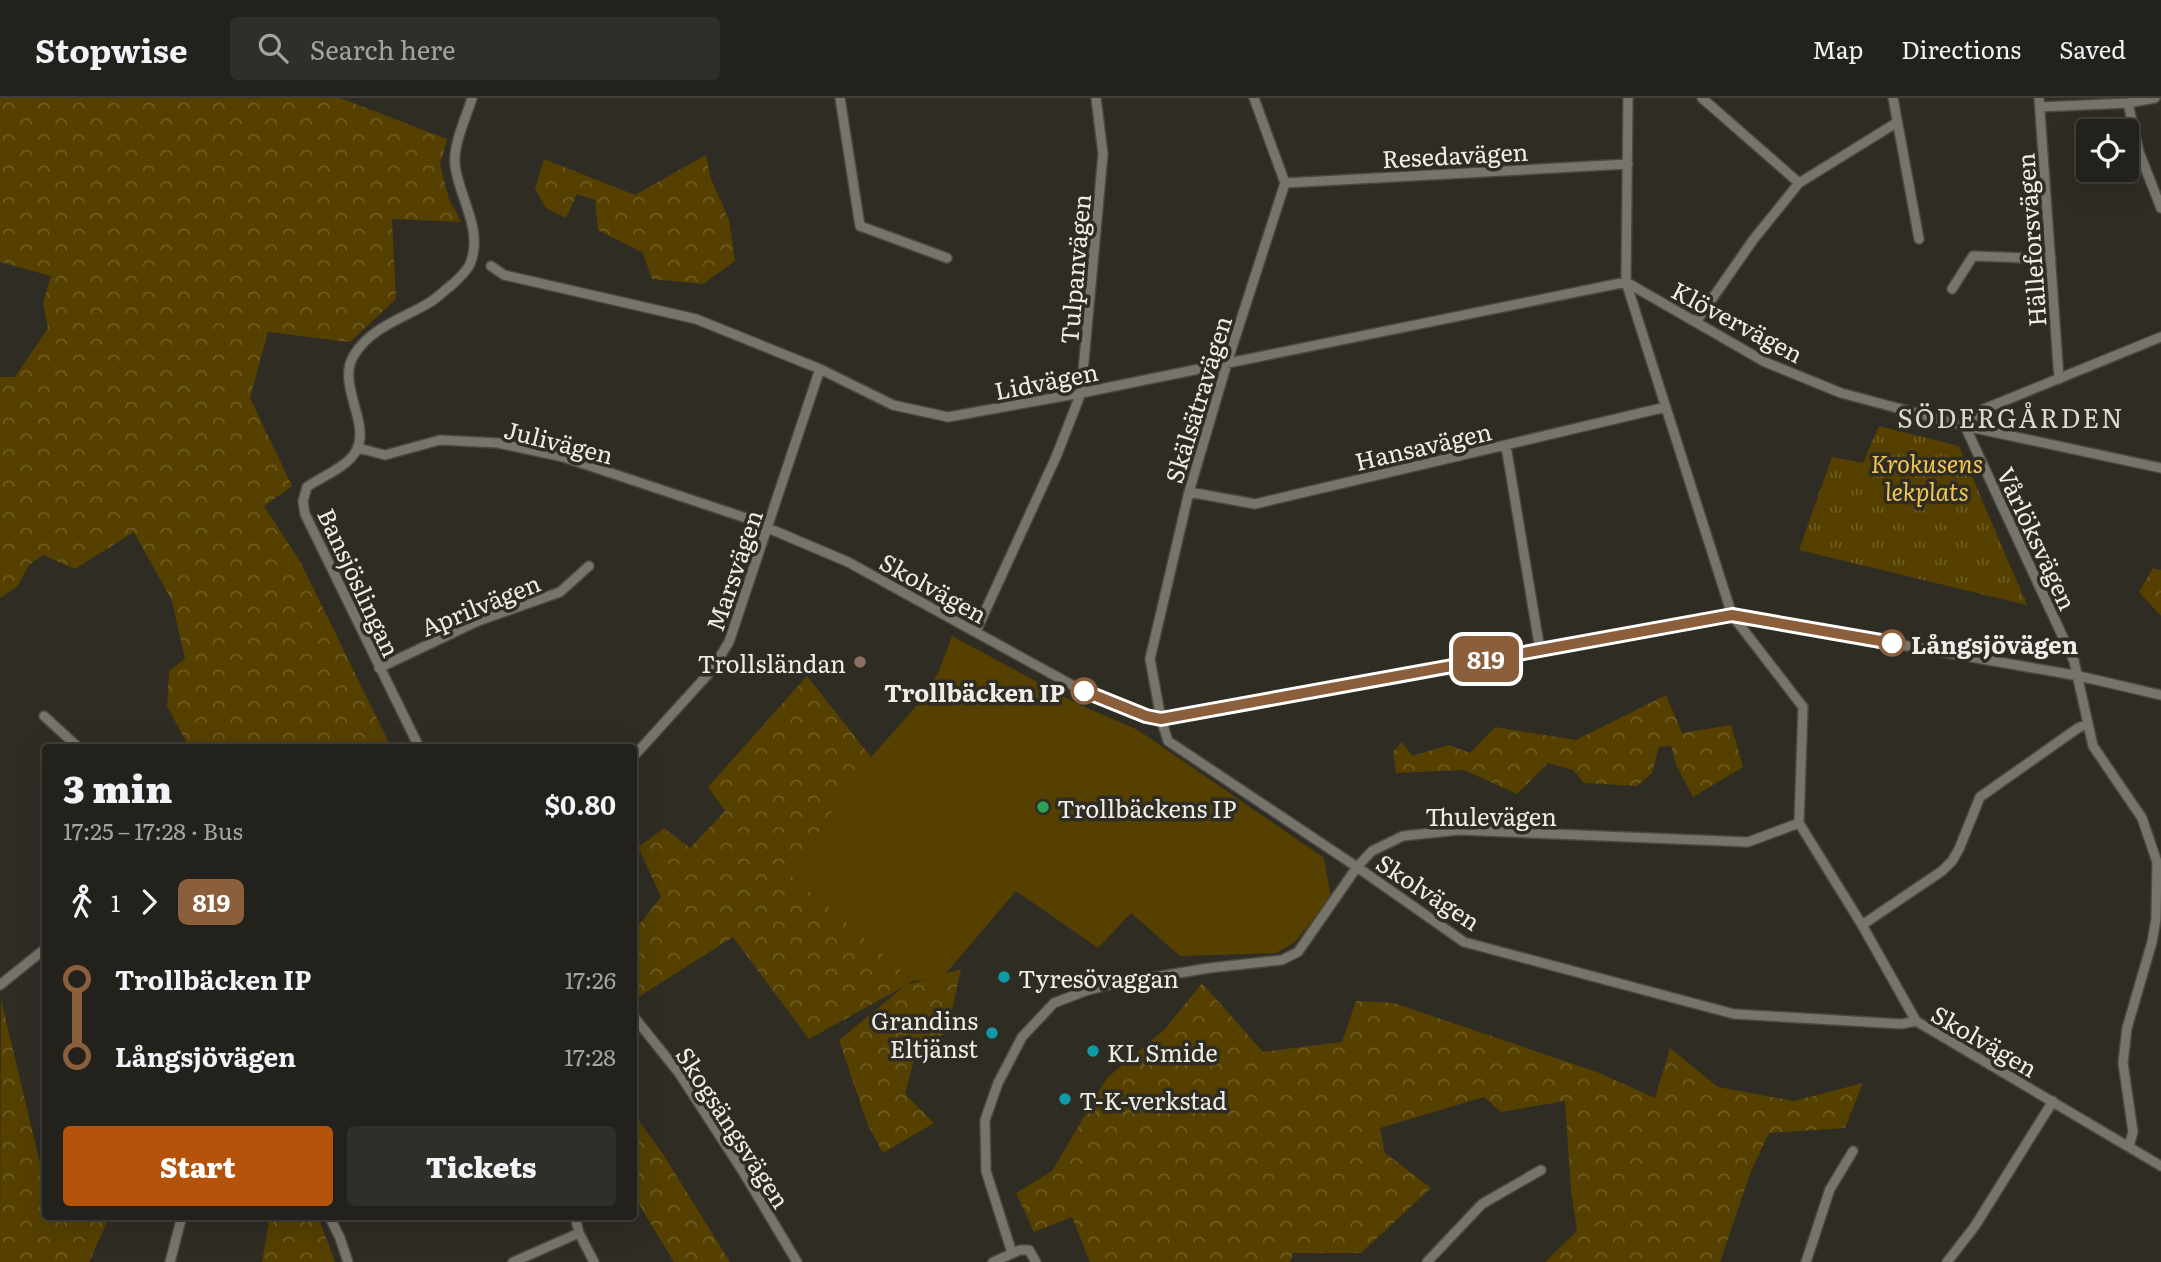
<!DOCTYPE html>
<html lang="en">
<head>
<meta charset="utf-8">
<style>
  :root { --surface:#23211b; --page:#2f2e28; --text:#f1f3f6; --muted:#a3a3a3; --line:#403e3a; --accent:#b45309 }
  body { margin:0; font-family:Literata,serif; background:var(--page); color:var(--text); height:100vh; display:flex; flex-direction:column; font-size:26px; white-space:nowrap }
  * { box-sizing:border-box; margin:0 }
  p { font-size:23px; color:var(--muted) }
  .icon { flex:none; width:38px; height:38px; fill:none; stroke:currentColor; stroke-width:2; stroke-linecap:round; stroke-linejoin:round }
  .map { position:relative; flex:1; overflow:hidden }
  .sheet { position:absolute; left:42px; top:646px; width:595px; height:476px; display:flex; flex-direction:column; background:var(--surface); border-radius:7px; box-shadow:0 7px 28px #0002,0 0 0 2px var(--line) }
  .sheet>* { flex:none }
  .badge { padding:0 14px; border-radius:10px; font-size:24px; line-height:46px }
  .buttons { position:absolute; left:2076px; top:21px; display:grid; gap:14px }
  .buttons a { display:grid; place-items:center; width:63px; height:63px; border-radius:7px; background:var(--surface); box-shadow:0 7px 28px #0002,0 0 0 2px var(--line); font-size:35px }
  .map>.badge { position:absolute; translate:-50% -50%; box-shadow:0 0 0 4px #fff }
  .legs { display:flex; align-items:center; gap:10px; height:77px; padding:0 21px; font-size:23px }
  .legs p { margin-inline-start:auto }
  .summary { display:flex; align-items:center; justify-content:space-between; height:119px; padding:0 21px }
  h1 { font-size:38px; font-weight:800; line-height:52px }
  .button { display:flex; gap:14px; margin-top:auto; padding:14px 21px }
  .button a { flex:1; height:80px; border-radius:7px; background:var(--accent); color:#fff; font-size:28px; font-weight:800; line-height:80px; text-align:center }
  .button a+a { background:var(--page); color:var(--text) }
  ul { padding:0 21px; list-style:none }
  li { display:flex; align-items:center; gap:24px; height:77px; font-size:26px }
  li i { display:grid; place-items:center; width:10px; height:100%; margin:0 9px; background:currentColor }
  li i::after { content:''; width:18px; height:18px; margin:-9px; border:5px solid; border-radius:50%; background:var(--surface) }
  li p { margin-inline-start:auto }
  li:first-child i { background:linear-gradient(#0000 50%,currentColor 0) }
  li:last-child i { background:linear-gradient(currentColor 50%,#0000 0) }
  header { display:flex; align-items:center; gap:42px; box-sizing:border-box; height:98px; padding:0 35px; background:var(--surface); border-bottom:2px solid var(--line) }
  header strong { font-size:33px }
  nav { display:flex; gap:38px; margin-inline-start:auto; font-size:24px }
  .search { width:490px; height:63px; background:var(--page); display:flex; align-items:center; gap:18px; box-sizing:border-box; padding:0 24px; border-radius:7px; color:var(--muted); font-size:26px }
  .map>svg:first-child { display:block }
  .green { fill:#554000 }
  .forest { fill:url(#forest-crowns) }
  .park { fill:url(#park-tufts) }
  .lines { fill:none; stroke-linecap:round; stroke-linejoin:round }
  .minor-casing { stroke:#4b4842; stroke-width:12 }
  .minor { stroke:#77746b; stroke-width:9 }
  .line-1-casing { stroke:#fff; stroke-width:16 }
  .line-1 { stroke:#8b5e3c; stroke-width:10 }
  .stop-1-dot { fill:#fff; stroke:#8b5e3c; stroke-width:3.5 }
  .education-dot { fill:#8d6e63; stroke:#2f2c24; stroke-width:2.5 }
  .leisure-dot { fill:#2e9e5b; stroke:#2f2c24; stroke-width:2.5 }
  .culture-dot { fill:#0f9aa8; stroke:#2f2c24; stroke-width:2.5 }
  .labels { text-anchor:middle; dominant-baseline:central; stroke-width:7; stroke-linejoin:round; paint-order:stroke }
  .street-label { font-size:24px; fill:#efede9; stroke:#2f2c24 }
  .park-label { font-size:24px; font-style:italic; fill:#efc553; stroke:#2f2c24 }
  .stop-label { font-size:24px; font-weight:bold; fill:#efede9; stroke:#2f2c24; text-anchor:start }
  .poi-label { font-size:24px; fill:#efede9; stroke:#2f2c24; text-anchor:start }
  .neighbourhood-label { font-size:26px; letter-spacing:2px; fill:#ddd9cf; stroke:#2f2c24 }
</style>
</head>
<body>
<header>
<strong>Stopwise</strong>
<div class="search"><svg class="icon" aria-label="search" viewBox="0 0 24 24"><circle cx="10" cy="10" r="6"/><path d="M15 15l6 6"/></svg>Search here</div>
<nav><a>Map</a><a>Directions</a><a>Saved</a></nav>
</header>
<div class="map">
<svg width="2161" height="1164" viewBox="0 0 2161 1164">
  <defs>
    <pattern id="forest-crowns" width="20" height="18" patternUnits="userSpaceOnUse" patternTransform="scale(1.75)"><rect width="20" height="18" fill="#554000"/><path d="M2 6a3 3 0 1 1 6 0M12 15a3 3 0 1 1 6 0" fill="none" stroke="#6e5c25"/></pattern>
    <pattern id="park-tufts" width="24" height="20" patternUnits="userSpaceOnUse" patternTransform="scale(1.75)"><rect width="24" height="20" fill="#554000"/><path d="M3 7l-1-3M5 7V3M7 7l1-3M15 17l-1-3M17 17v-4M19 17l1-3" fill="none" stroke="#6e5c25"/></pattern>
  </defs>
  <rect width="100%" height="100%" fill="#2f2c24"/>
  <path class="green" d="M952,538l126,68 60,26 186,128 7,40 -36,44 -19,11 -96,3 -49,-43 -33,35 -82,-57 -74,87 -29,3 -123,-107 81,-117 49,-55 18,-29z"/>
  <path class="forest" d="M0,0h340l107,41 -7,26 9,34 12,23 -69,-3 4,80 -46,43 -82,-10 -18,66 42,88 -28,20 37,57 90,184h-202l-22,-41 2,-35 16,-12 -13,-58 -38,-69 -59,37 -32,-14 -14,10 -12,22 -17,11v-221h15l33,-49 -5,-25 8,-27 -51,-14z
    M706,57l5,24 18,41 6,41 -32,23 -51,-5 -9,-26 -45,-23 -3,-30 -18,-6 -11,24 -20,-10 -11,-19 9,-30 91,36z
    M2153,470l8,2v46l-22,-24z
    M807,578l64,81 -81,117 123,107 -6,4 54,-16 -14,64 -29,12 -13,49 29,29 -51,30 -16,-30 -28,-83 66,-54 -96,53 -76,-102 -99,63v-69l27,-34 -23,-50 26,-19 26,20 35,-37 -17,-24z
    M1666,597l16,38 49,-8 12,42 -50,30 -17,-32 -5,-19 -12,1 -7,26 -15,13 -53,-3 -11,-13 -25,-7 -31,31 -53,-24 -68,3 -3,-21 9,-10 10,14 37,-11 21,8 25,-26 81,13z
    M1202,885l61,69 79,-10 14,-41 38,2 203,69 58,26 15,-50 48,39 76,14 69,-18 -18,45 -76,5 -18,38 -31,91h-175l32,-31 -6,-41 -6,-89 -64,11 -17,-15 -104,31 5,25 46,35 -70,65h-68l-3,9h-200l-18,-45 -38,15 -18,-39 36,-22 55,-93 58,-49z
    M1,902l39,163 5,-1 1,54h64l-21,46h-89z
    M634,1016l29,40 67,108h-56l-40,-66z
    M253,1118h65l17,46h-73l7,-41z"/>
  <path class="park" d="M1879,328l80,20 68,159 -228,-55 33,-93 31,6z"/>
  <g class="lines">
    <defs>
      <path id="minor" d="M840,0l20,128 87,32
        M1254,0l31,85 -58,180 -38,129 -39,167 11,60 7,22 189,126 107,75 270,72 168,10 14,-3 245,145
        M1628,0l-2,184 106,333 71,92 -4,116 63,102 54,96
        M1702,0l97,85
        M1893,0l26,141
        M2039,0l20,281
        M2128,5l11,49 22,56
        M2040,9l88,-4 27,-5
        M1285,85l343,-19
        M491,168l13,9 192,44 124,50 73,36 55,12 133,-24 545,-111 139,80 76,31 124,33 196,42
        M1952,191l21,-33 78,3
        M1696,224l57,-82 46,-57 97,-60
        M1506,348l34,204
        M358,350l27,7 55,-15 58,3 65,14 183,61
        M1189,394l66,12 411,-97
        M768,430l80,34 244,134 54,21 15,2 571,-104 347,61 82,19
        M976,533l80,-174 25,-64 22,-239 -7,-56
        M379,570l99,-47 82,-29 29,-26
        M44,618l34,31
        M419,649l-114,-233 -2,-13 4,-14c15,-11 42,-20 50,-38 13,-27 -21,-66 -3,-94 18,-29 51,-37 78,-54 7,-5 14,-12 21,-17 6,-6 14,-13 17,-20 14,-34 -11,-66 -15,-99 -2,-21 11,-47 17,-67
        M634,658l77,-85 18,-29 91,-273
        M1862,827l80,-54 10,-10 7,-12 21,-52 98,-69 9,-4
        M0,887l46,-37
        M634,919l45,56 63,97 55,92
        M2129,1048l4,-14 -10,-69 4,-35 25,-86 4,-23 1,-57 -15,-44 -49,-72 -19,-85 -109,-235 19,-17 177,-72
        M329,1118l11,22 8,24
        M575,1118l4,17 15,29
        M1012,1155l-26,-82 -1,-51 13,-37 24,-46 32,-34 34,-13 25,-6 96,-16 73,-8 16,-8 59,-85 15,-16 31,-15 56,-6 289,12 51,-19
        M170,1164l12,-46
        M513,1164l66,-29
        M993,1164l27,-12h9l7,12
        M1427,1164l55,-58 59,-34
        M1806,1164l24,-73 23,-38
        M1947,1164l28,-36 78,-125"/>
    </defs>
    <use href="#minor" class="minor-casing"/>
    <use href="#minor" class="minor"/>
  </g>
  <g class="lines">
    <defs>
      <path id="line-1" d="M1084,593l62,25 15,3 571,-104 160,28"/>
    </defs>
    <use href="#line-1" class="line-1-casing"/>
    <use href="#line-1" class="line-1"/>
  </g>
  <g class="stop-1-dot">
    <circle cx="1892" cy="545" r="12"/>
    <circle cx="1084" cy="593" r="12"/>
  </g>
  <circle class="education-dot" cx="860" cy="564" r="7"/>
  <circle class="leisure-dot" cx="1043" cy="709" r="7"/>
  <g class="culture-dot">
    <circle cx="1004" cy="879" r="7"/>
    <circle cx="992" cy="935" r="7"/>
    <circle cx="1093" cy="953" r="7"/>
    <circle cx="1065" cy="1001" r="7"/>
  </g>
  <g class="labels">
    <g class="street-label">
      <text transform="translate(1455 56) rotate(-3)">Resedavägen</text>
      <text transform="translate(2030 142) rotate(-94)">Hälleforsvägen</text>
      <text transform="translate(1074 171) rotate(-85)">Tulpanvägen</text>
      <text transform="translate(1738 223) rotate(28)">Klövervägen</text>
      <text transform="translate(1046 282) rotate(-11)">Lidvägen</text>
      <text transform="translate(1197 301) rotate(-73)">Skälsätravägen</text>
      <text transform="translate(559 343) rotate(14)">Julivägen</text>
      <text transform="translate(1423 347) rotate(-13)">Hansavägen</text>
      <text transform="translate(2038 440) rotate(65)">Vårlöksvägen</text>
      <text transform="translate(733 472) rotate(-71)">Marsvägen</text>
      <text transform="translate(360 484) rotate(65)">Bansjöslingan</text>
      <text transform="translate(934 489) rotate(29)">Skolvägen</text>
      <text transform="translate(480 506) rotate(-22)">Aprilvägen</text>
      <text x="1491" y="717">Thulevägen</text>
      <text transform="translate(1429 793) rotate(33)">Skolvägen</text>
      <text transform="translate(1985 942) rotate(30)">Skolvägen</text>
      <text transform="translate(734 1029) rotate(57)">Skogsängsvägen</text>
    </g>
    <g class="park-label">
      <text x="1927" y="364">Krokusens<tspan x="1927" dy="28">lekplats</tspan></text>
    </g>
    <g class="stop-label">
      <text x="1911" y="545">Långsjövägen</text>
      <text x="1065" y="593" text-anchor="end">Trollbäcken IP</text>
    </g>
    <g class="poi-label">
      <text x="846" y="564" text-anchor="end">Trollsländan</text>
      <text x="1057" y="709">Trollbäckens IP</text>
      <text x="1018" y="879">Tyresövaggan</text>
      <text x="978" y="921" text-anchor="end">Grandins<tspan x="978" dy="28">Eltjänst</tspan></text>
      <text x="1107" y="953">KL Smide</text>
      <text x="1079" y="1001">T-K-verkstad</text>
    </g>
    <g class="neighbourhood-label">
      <text x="2011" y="318">SÖDERGÅRDEN</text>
    </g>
  </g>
</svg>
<div class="buttons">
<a><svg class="icon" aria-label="locate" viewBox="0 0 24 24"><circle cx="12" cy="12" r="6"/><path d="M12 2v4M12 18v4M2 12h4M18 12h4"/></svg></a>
</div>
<b class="badge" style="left:1486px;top:561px;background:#8b5e3c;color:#fff">819</b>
<section class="sheet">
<div class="summary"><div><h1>3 min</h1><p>17:25 – 17:28 · Bus</p></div><b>$0.80</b></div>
<div class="legs"><svg class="icon" aria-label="walk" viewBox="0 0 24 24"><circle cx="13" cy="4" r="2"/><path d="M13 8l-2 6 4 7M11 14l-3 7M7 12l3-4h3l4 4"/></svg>1<svg class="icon" aria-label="forward" viewBox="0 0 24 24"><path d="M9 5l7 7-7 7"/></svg><b class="badge" style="background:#8b5e3c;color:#fff">819</b></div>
<ul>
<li><i style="color:#8b5e3c"></i><b>Trollbäcken IP</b><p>17:26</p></li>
<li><i style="color:#8b5e3c"></i><b>Långsjövägen</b><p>17:28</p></li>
</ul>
<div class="button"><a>Start</a><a>Tickets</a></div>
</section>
</div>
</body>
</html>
